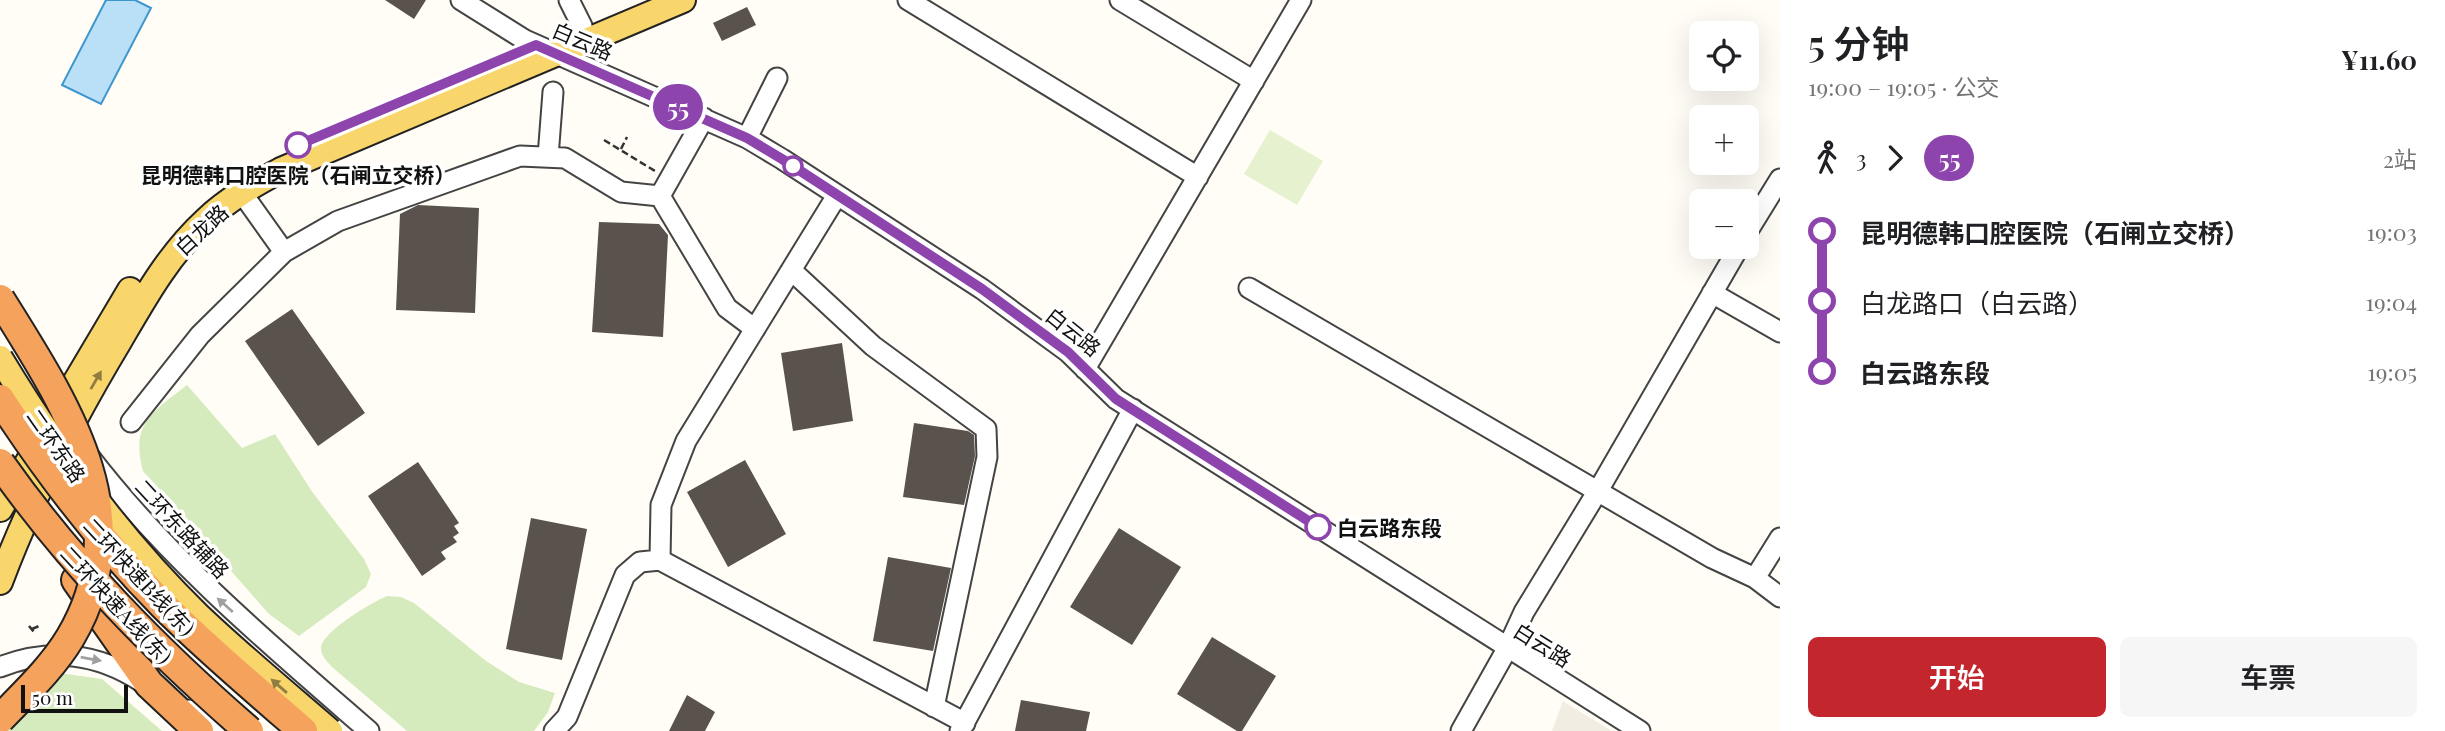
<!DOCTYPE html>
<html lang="zh">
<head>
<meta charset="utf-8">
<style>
  :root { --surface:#fff; --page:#f6f6f6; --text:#202124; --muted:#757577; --accent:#c4262e }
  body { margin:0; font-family:"Playfair Display","Noto Sans SC",serif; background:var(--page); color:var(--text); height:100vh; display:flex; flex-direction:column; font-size:26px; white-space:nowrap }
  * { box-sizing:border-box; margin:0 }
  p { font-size:23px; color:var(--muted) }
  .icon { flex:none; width:38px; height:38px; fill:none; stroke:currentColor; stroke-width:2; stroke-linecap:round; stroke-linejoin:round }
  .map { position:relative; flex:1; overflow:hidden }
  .panel { display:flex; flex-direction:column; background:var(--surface); width:665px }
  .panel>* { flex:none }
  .badge { padding:0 14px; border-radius:23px; font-size:24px; line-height:46px }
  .tools { position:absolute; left:1689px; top:21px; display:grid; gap:14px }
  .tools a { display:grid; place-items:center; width:70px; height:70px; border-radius:10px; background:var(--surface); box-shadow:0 7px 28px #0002; font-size:35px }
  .scale { position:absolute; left:21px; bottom:18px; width:107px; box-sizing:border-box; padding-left:7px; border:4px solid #111; border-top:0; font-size:19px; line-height:24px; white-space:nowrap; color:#111; -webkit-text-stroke:5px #fff; paint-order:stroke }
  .map>.badge { position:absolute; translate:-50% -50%; box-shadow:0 0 0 4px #fff }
  .legs { display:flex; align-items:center; gap:10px; height:77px; padding:0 28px; font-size:23px }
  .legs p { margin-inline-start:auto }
  .summary { display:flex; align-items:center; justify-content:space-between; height:119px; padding:0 28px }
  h1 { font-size:38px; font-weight:600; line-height:52px }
  .action { display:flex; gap:14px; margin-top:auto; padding:14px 28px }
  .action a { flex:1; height:80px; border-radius:10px; background:var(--accent); color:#fff; font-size:28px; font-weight:600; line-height:80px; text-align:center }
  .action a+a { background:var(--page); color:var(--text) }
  ul { padding:0 28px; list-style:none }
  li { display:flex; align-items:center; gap:24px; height:70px; font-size:26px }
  li i { display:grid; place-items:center; width:10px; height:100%; margin:0 9px; background:currentColor }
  li i::after { content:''; width:18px; height:18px; margin:-9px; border:5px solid; border-radius:50%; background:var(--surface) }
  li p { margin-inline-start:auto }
  li:first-child i { background:linear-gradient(#0000 50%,currentColor 0) }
  li:last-child i { background:linear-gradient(currentColor 50%,#0000 0) }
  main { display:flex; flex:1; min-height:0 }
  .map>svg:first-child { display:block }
  .green { fill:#d5ebbd }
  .pitch { fill:#e6f2cf }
  .plaza { fill:#f1ede2 }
  .water { fill:#b9e0f7; stroke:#3f96cf; stroke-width:2 }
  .building { fill:#5a524d }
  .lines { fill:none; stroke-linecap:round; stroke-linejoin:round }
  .minor-casing { stroke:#444; stroke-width:23 }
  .major-casing { stroke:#222; stroke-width:28 }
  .highway-casing { stroke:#222; stroke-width:32 }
  .path { stroke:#333; stroke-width:2.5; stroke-dasharray:7 3.5; stroke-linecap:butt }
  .minor { stroke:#fff; stroke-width:19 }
  .major { stroke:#f9d66b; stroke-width:24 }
  .highway { stroke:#f5a25d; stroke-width:28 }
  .major-bridge-casing { stroke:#222; stroke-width:28; stroke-linecap:butt }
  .highway-bridge-casing { stroke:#222; stroke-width:32; stroke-linecap:butt }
  .major-bridge { stroke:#f9d66b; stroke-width:24 }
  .highway-bridge { stroke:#f5a25d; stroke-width:28 }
  .oneway { fill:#917d42 }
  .oneway2 { fill:#a0a0a0 }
  .line-1-casing { stroke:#fff; stroke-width:16 }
  .line-1 { stroke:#8e44ad; stroke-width:10 }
  .stop-1-dot { fill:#fff; stroke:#8e44ad; stroke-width:3.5 }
  .labels { text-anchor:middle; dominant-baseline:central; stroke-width:7; stroke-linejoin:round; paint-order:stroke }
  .street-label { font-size:21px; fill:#111; stroke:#fff }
  .stop-label { font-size:21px; font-weight:bold; fill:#111; stroke:#fff }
</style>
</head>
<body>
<main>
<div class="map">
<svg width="1780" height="731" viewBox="0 0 1780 731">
  <rect width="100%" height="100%" fill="#fffdf5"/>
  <path class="green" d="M187,385l55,63 33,-14 38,59 51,66 7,15 -5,13 -67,49 -30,-22 -126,-143c-13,-48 10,-59 44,-86z
    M387,596l14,1 13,6 72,58 33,21 36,11 -7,19 -14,19h-127l-75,-64c-5,-6 -11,-11 -11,-19 1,-16 51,-46 66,-52z
    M45,671l57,8 60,52h-162z"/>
  <path class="pitch" d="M1270,130l53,31 -26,44 -53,-31z"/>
  <path class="plaza" d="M1563,701l6,4 43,26h-60z"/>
  <path class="water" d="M106,0h29l16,8 -50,96 -39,-19z"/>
  <path class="building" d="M385,0h41l-12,19z
    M747,7l9,18 -34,16 -9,-18z
    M418,205l61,3 -4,105 -79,-3 4,-96z
    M599,222l60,2 9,11 -5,102 -71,-5z
    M292,309l73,104 -47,33 -73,-105z
    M842,343l11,78 -60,10 -12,-78z
    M914,423l54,8 6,4 1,21 -11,49 -61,-8z
    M745,460l41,74 -58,33 -41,-75z
    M418,462l41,61 -5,3 5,7 -6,4 4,5 -16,10 5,7 -24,17 -54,-80z
    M531,518l56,11 -25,131 -56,-11z
    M1119,528l62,39 -49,78 -62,-38z
    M888,557l63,11 -18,83 -60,-10z
    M1212,637l64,39 -34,55h-5l-60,-37z
    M687,695l28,17 -10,19h-36z
    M1021,700l69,12 -4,19h-71z"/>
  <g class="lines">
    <defs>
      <path id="minor" d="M461,0l64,40 222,98 35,21 200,130 86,63 48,47 524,332
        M569,0l13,26
        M908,0l290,177
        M1120,0l134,81
        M747,138l30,-60
        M548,157l5,-65
        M242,193l42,59
        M660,196l44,-78
        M1746,234l34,-55
        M791,270l82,76 113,83 1,28 -53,250
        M1249,288l463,270 43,20 25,19
        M1712,293l68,39
        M1085,369l216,-369
        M131,422l69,-87 84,-83 54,-31 182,-65 45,2 56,34 39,4 67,112 28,21
        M89,456c81,105 180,188 280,275
        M660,560l1,-55 25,-64 150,-244
        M1755,578l25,-40
        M0,667c51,-20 97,-14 142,15
        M189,710l37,21
        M554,731l13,-14 58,-142 15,-13 20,-2 305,163
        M960,731l173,-322
        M1461,731l46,-82 17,-37 75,-123 140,-242"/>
      <path id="major" d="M0,509l130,-219
        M0,582c32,-85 73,-164 120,-242 25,-43 49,-86 86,-120 22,-21 49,-36 75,-50l402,-170"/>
      <path id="highway" d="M76,580l73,104 50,47"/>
    </defs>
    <use href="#minor" class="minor-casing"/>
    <use href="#major" class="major-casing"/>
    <use href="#highway" class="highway-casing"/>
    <path class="path" d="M604,140l51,31
      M621,149l6,-12
      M29,626l5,6
      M32,629l7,-3"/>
    <use href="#minor" class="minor"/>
    <use href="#major" class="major"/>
    <use href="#highway" class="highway"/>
    <defs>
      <path id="major-bridge" d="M0,358c56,93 120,181 198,257 42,40 88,78 132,116"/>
      <path id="highway-bridge" d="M0,299c65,104 142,218 70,339 -18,30 -46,56 -70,81
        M0,399c48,74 102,144 163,206 45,45 93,85 140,126
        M0,463c72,102 156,187 249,268"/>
    </defs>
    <use href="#major-bridge" class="major-bridge-casing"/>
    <use href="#highway-bridge" class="highway-bridge-casing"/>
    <use href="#major-bridge" class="major-bridge"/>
    <use href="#highway-bridge" class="highway-bridge"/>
  </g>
  <defs><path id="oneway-solid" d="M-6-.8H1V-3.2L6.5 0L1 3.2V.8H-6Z" transform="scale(1.75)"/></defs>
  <g class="oneway">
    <use href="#oneway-solid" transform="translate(96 380) rotate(-60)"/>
    <use href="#oneway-solid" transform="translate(279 686) rotate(-139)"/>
  </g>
  <g class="oneway2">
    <use href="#oneway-solid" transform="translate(225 605) rotate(-138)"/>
    <use href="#oneway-solid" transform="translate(91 659) rotate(10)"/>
  </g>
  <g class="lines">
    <defs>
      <path id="line-1" d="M298,145l238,-100 211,93 35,21 200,130 86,63 48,47 202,128"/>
    </defs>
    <use href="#line-1" class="line-1-casing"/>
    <use href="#line-1" class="line-1"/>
  </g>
  <g class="stop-1-dot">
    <circle cx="298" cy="145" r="12"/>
    <circle cx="793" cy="166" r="9"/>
    <circle cx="1318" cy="527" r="12"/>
  </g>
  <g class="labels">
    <g class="street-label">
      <text transform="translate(583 40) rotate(23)">白云路</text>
      <text transform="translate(201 229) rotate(-43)">白龙路</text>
      <text transform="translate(1074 331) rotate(39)">白云路</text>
      <text transform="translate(57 445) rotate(55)">二环东路</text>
      <text transform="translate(183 528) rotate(47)">二环东路辅路</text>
      <text transform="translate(140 576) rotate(47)">二环快速B线(东)</text>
      <text transform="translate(117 604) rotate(47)">二环快速A线(东)</text>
      <text transform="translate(1543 644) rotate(32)">白云路</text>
    </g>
    <g class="stop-label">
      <text x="298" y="174">昆明德韩口腔医院（石闸立交桥）</text>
      <text x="1337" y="527" text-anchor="start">白云路东段</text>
    </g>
  </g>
</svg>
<div class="tools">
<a><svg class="icon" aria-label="locate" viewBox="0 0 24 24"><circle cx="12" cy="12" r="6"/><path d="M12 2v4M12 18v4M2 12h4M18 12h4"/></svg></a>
<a>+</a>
<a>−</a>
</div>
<div class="scale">50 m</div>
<b class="badge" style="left:678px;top:107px;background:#8e44ad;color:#fff">55</b>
</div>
<section class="panel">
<div class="summary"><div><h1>5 分钟</h1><p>19:00 – 19:05 · 公交</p></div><b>¥11.60</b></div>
<div class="legs"><svg class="icon" aria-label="walk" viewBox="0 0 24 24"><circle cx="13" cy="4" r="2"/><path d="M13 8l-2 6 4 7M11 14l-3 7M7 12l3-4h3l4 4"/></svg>3<svg class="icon" aria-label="forward" viewBox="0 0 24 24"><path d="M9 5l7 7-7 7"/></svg><b class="badge" style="background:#8e44ad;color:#fff">55</b><p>2站</p></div>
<ul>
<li><i style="color:#8e44ad"></i><b>昆明德韩口腔医院（石闸立交桥）</b><p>19:03</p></li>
<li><i style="color:#8e44ad"></i><span>白龙路口（白云路）</span><p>19:04</p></li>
<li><i style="color:#8e44ad"></i><b>白云路东段</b><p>19:05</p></li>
</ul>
<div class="action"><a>开始</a><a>车票</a></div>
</section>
</main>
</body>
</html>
